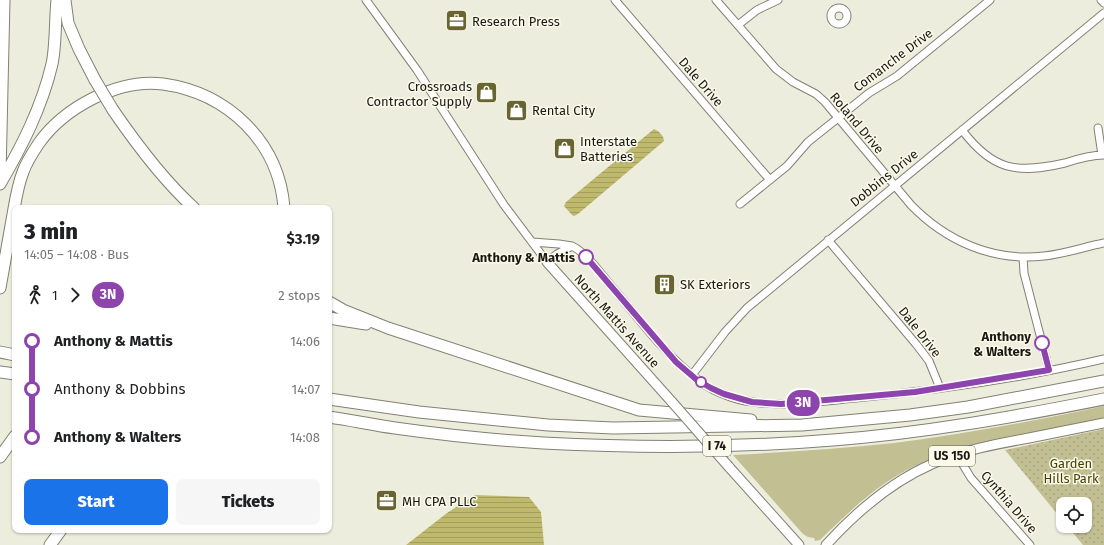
<!DOCTYPE html>
<html lang="en">
<head>
<meta charset="utf-8">
<style>
  :root { --surface:#fff; --page:#f6f6f6; --text:#202124; --muted:#757577; --accent:#1a73e8 }
  body { margin:0; font-family:"Fira Sans",sans-serif; background:var(--page); color:var(--text); height:100vh; display:flex; flex-direction:column; font-size:15px; white-space:nowrap }
  * { box-sizing:border-box; margin:0 }
  p { font-size:13px; color:var(--muted) }
  .icon { flex:none; width:22px; height:22px; fill:none; stroke:currentColor; stroke-width:2; stroke-linecap:round; stroke-linejoin:round }
  .map { position:relative; flex:1; overflow:hidden }
  .drawer { position:absolute; left:12px; top:205px; width:320px; height:328px; display:flex; flex-direction:column; background:var(--surface); border-radius:8px; box-shadow:0 1px 3px #0004 }
  .drawer>* { flex:none }
  .badge { padding:0 8px; border-radius:13px; font-size:14px; line-height:26px }
  .controls { position:absolute; left:1056px; top:497px; display:grid; gap:8px }
  .controls a { display:grid; place-items:center; width:36px; height:36px; border-radius:8px; background:var(--surface); box-shadow:0 1px 3px #0004; font-size:20px }
  .map>.badge { position:absolute; translate:-50% -50%; box-shadow:0 0 0 2px #fff }
  .legs { display:flex; align-items:center; gap:6px; height:44px; padding:0 12px; font-size:13px }
  .legs p { margin-inline-start:auto }
  .summary { display:flex; align-items:center; justify-content:space-between; height:68px; padding:0 12px }
  h1 { font-size:22px; font-weight:800; line-height:30px }
  .button { display:flex; gap:8px; margin-top:auto; padding:8px 12px }
  .button a { flex:1; height:46px; border-radius:8px; background:var(--accent); color:#fff; font-size:16px; font-weight:800; line-height:46px; text-align:center }
  .button a+a { background:var(--page); color:var(--text) }
  ul { padding:0 12px; list-style:none }
  li { display:flex; align-items:center; gap:14px; height:48px; font-size:15px }
  li i { display:grid; place-items:center; width:6px; height:100%; margin:0 5px; background:currentColor }
  li i::after { content:''; width:10px; height:10px; margin:-5px; border:3px solid; border-radius:50%; background:var(--surface) }
  li p { margin-inline-start:auto }
  li:first-child i { background:linear-gradient(#0000 50%,currentColor 0) }
  li:last-child i { background:linear-gradient(currentColor 50%,#0000 0) }
  .map>svg:first-child { display:block }
  .grass { fill:#c2bf93 }
  .park { fill:url(#park-dots) }
  .water { fill:url(#water-rules) }
  .lines { fill:none; stroke-linecap:round; stroke-linejoin:round }
  .minor-casing { stroke:#828173; stroke-width:9 }
  .major-casing { stroke:#828173; stroke-width:11 }
  .highway-casing { stroke:#828173; stroke-width:13 }
  .minor { stroke:#fff; stroke-width:7 }
  .major { stroke:#fff; stroke-width:9 }
  .highway { stroke:#fff; stroke-width:11 }
  .major-bridge-casing { stroke:#828173; stroke-width:11; stroke-linecap:butt }
  .highway-bridge-casing { stroke:#828173; stroke-width:13; stroke-linecap:butt }
  .major-bridge { stroke:#fff; stroke-width:9 }
  .highway-bridge { stroke:#fff; stroke-width:11 }
  .line-1-casing { stroke:#fff; stroke-width:9 }
  .line-1 { stroke:#8e44ad; stroke-width:6 }
  .stop-1-dot { fill:#fff; stroke:#8e44ad; stroke-width:2 }
  .labels { text-anchor:middle; dominant-baseline:central; stroke-width:3; stroke-linejoin:round; paint-order:stroke }
  .shield { fill:#fbfaea; stroke:#5d5c54; stroke-width:1 }
  .shield-label { font-size:12px; font-weight:bold; fill:#191813 }
  .poi-label { font-size:13px; fill:#191813; stroke:#fbfaea; text-anchor:start }
  .street-label { font-size:13px; fill:#191813; stroke:#fbfaea }
  .stop-label { font-size:13px; font-weight:bold; fill:#191813; stroke:#fbfaea; text-anchor:end }
  .park-label { font-size:13px; fill:#443f00; stroke:#fbfaea }
</style>
</head>
<body>
<div class="map">
<svg width="1104" height="545" viewBox="0 0 1104 545">
  <defs>
    <pattern id="park-dots" width="8" height="8" patternUnits="userSpaceOnUse"><rect width="8" height="8" fill="#c2bf93"/><path d="M2 2h.1M6 6h.1" fill="none" stroke="#a6a37e" stroke-width="1.8" stroke-linecap="round"/></pattern>
    <pattern id="water-rules" width="6" height="5" patternUnits="userSpaceOnUse"><rect width="6" height="5" fill="#beb96d"/><path d="M0 2.5h6" fill="none" stroke="#a39e5e"/></pattern>
  </defs>
  <rect width="100%" height="100%" fill="#ededdd"/>
  <path class="grass" d="M1104,406v12c-28,6 -56,12 -84,17 -48,10 -95,20 -136,49 -22,15 -41,34 -60,52l-4,4 -5,1 -1,-3 -6,-1 -5,-3 -70,-79c54,-3 107,-6 161,-12 71,-9 140,-22 210,-37z"/>
  <path class="park" d="M1104,429v116h-21l-16,-19h18v-22h-22v17l-58,-71z"/>
  <path class="water" d="M654,129c5,2 10,7 10,12l-86,73 -4,2 -2,-1 -8,-9 2,-4z
    M475,495l54,2 12,15 3,33h-138l41,-32z"/>
  <g class="lines">
    <defs>
      <path id="minor" d="M366,0l51,70 87,135 43,57 10,-8 15,-8c16,8 28,27 40,41 26,30 50,64 81,89 16,14 40,24 60,26 34,5 69,-1 103,-4 83,-8 167,-20 248,-39
        M615,0l155,180
        M716,0l60,69 17,13 23,12 9,8 86,103c35,36 82,57 133,51 20,-2 40,-9 60,-13
        M1101,0l3,3
        M831 16a8 8 0 1 1 16 0a8 8 0 1 1-16 0Z
        M738,25l19,-15 21,-10
        M1098,128l4,27
        M962,130c31,41 55,44 103,33 12,-4 26,-8 39,-8
        M740,204l47,-38 21,-24 30,-24 31,-25 28,-17 93,-76
        M828,240l88,104 13,17 11,27
        M532,242l27,2 13,2
        M1023,257l1,16 25,97
        M692,375l33,-43 22,-24 357,-295
        M957,455l14,23 59,67"/>
      <path id="major" d="M547,262l125,140
        M729,467l70,78
        M826,545c30,-33 65,-63 106,-81 31,-14 64,-20 97,-26 25,-5 50,-10 75,-15"/>
      <path id="highway" d="M65,0l3,23 11,26 16,31
        M113,110c24,35 50,70 81,98
        M0,175l4,-175
        M0,184c22,-38 42,-77 52,-120 4,-18 3,-45 5,-64
        M0,288c4,-23 8,-46 12,-68 3,-16 5,-33 11,-48 3,-9 10,-20 16,-29 25,-35 79,-65 124,-59 65,9 116,58 121,124
        M329,302l14,8 45,18 251,82 112,10
        M329,318l37,6
        M0,352l15,3
        M0,372l15,2
        M329,399l90,13 129,13 65,3 189,-3 108,-10 58,-8 136,-26
        M329,417c22,3 44,8 66,11 49,7 99,12 148,15 97,5 193,5 290,-3 91,-7 181,-23 271,-41
        M0,457l15,-21
        M50,545l11,-15"/>
    </defs>
    <use href="#minor" class="minor-casing"/>
    <use href="#major" class="major-casing"/>
    <use href="#highway" class="highway-casing"/>
    <use href="#minor" class="minor"/>
    <use href="#major" class="major"/>
    <use href="#highway" class="highway"/>
    <defs>
      <path id="major-bridge" d="M672,402l57,65"/>
      <path id="highway-bridge" d="M95,80l18,30"/>
    </defs>
    <use href="#major-bridge" class="major-bridge-casing"/>
    <use href="#highway-bridge" class="highway-bridge-casing"/>
    <use href="#major-bridge" class="major-bridge"/>
    <use href="#highway-bridge" class="highway-bridge"/>
  </g>
  <g class="lines">
    <defs>
      <path id="line-1" d="M586,257l90,105 21,18 14,8 13,6 28,8 29,2 134,-12 134,-22 -7,-27"/>
    </defs>
    <use href="#line-1" class="line-1-casing"/>
    <use href="#line-1" class="line-1"/>
  </g>
  <defs>
    <symbol id="office-square" viewBox="-11 -11 22 22"><rect x="-9" y="-9" width="18" height="18" rx="4" fill="#696532" stroke="#fbfaea"/><path d="M-6-3h4V-5.5h4V-3h4V5H-6ZM-1-4.5V-3h2v-1.5ZM-6 0V1H6V0Z" fill="#fff"/></symbol>
    <symbol id="shop-square" viewBox="-11 -11 22 22"><rect x="-9" y="-9" width="18" height="18" rx="4" fill="#696532" stroke="#fbfaea"/><path d="M-5-2.5h2.3a2.7 3.5 0 0 1 5.4 0H5L5.5 6h-11ZM-1.5-2.5h3a1.5 2.3 0 0 0-3 0Z" fill="#fff"/></symbol>
    <symbol id="building-square" viewBox="-11 -11 22 22"><rect x="-9" y="-9" width="18" height="18" rx="4" fill="#696532" stroke="#fbfaea"/><path d="M-4-6H4V6H1V3H-1V6H-4ZM-2.5-4.3h1.7v1.8h-1.7ZM.8-4.3h1.7v1.8H.8ZM-2.5-1h1.7V.8h-1.7ZM.8-1h1.7V.8H.8Z" fill="#fff"/></symbol>
  </defs>
  <g fill-rule="evenodd">
    <use href="#office-square" x="444" y="8" width="25" height="25"/>
    <use href="#shop-square" x="474" y="80" width="25" height="25"/>
    <use href="#shop-square" x="504" y="98" width="25" height="25"/>
    <use href="#shop-square" x="552" y="136" width="25" height="25"/>
    <use href="#building-square" x="652" y="272" width="25" height="25"/>
    <use href="#office-square" x="374" y="488" width="25" height="25"/>
  </g>
  <g class="stop-1-dot">
    <circle cx="586" cy="257" r="7"/>
    <circle cx="1042" cy="343" r="7"/>
    <circle cx="701" cy="382" r="5"/>
  </g>
  <g class="labels">
    <g class="shield">
      <rect x="703" y="436" width="28" height="20" rx="3"/>
      <rect x="929" y="446" width="46" height="20" rx="3"/>
    </g>
    <g class="shield-label">
      <text x="717" y="446">I 74</text>
      <text x="952" y="456">US 150</text>
    </g>
    <g class="poi-label">
      <text x="472" y="21">Research Press</text>
      <text x="472" y="86" text-anchor="end">Crossroads<tspan x="472" dy="15">Contractor Supply</tspan></text>
      <text x="532" y="110">Rental City</text>
      <text x="580" y="141">Interstate<tspan x="580" dy="15">Batteries</tspan></text>
      <text x="680" y="284">SK Exteriors</text>
      <text x="402" y="501">MH CPA PLLC</text>
    </g>
    <g class="street-label">
      <text transform="translate(893 60) rotate(-37)">Comanche Drive</text>
      <text transform="translate(701 82) rotate(49)">Dale Drive</text>
      <text transform="translate(857 123) rotate(50)">Roland Drive</text>
      <text transform="translate(884 178) rotate(-39)">Dobbins Drive</text>
      <text transform="translate(617 321) rotate(48)">North Mattis Avenue</text>
      <text transform="translate(920 332) rotate(52)">Dale Drive</text>
      <text transform="translate(1009 502) rotate(49)">Cynthia Drive</text>
    </g>
    <g class="stop-label">
      <text x="575" y="257">Anthony &amp; Mattis</text>
      <text x="1031" y="336">Anthony<tspan x="1031" dy="15">&amp; Walters</tspan></text>
    </g>
    <g class="park-label">
      <text x="1071" y="463">Garden<tspan x="1071" dy="15">Hills Park</tspan></text>
    </g>
  </g>
</svg>
<div class="controls">
<a><svg class="icon" aria-label="locate" viewBox="0 0 24 24"><circle cx="12" cy="12" r="6"/><path d="M12 2v4M12 18v4M2 12h4M18 12h4"/></svg></a>
</div>
<b class="badge" style="left:803px;top:403px;background:#8e44ad;color:#fff">3N</b>
<section class="drawer">
<div class="summary"><div><h1>3 min</h1><p>14:05 – 14:08 · Bus</p></div><b>$3.19</b></div>
<div class="legs"><svg class="icon" aria-label="walk" viewBox="0 0 24 24"><circle cx="13" cy="4" r="2"/><path d="M13 8l-2 6 4 7M11 14l-3 7M7 12l3-4h3l4 4"/></svg>1<svg class="icon" aria-label="forward" viewBox="0 0 24 24"><path d="M9 5l7 7-7 7"/></svg><b class="badge" style="background:#8e44ad;color:#fff">3N</b><p>2 stops</p></div>
<ul>
<li><i style="color:#8e44ad"></i><b>Anthony &amp; Mattis</b><p>14:06</p></li>
<li><i style="color:#8e44ad"></i><span>Anthony &amp; Dobbins</span><p>14:07</p></li>
<li><i style="color:#8e44ad"></i><b>Anthony &amp; Walters</b><p>14:08</p></li>
</ul>
<div class="button"><a>Start</a><a>Tickets</a></div>
</section>
</div>
</body>
</html>
